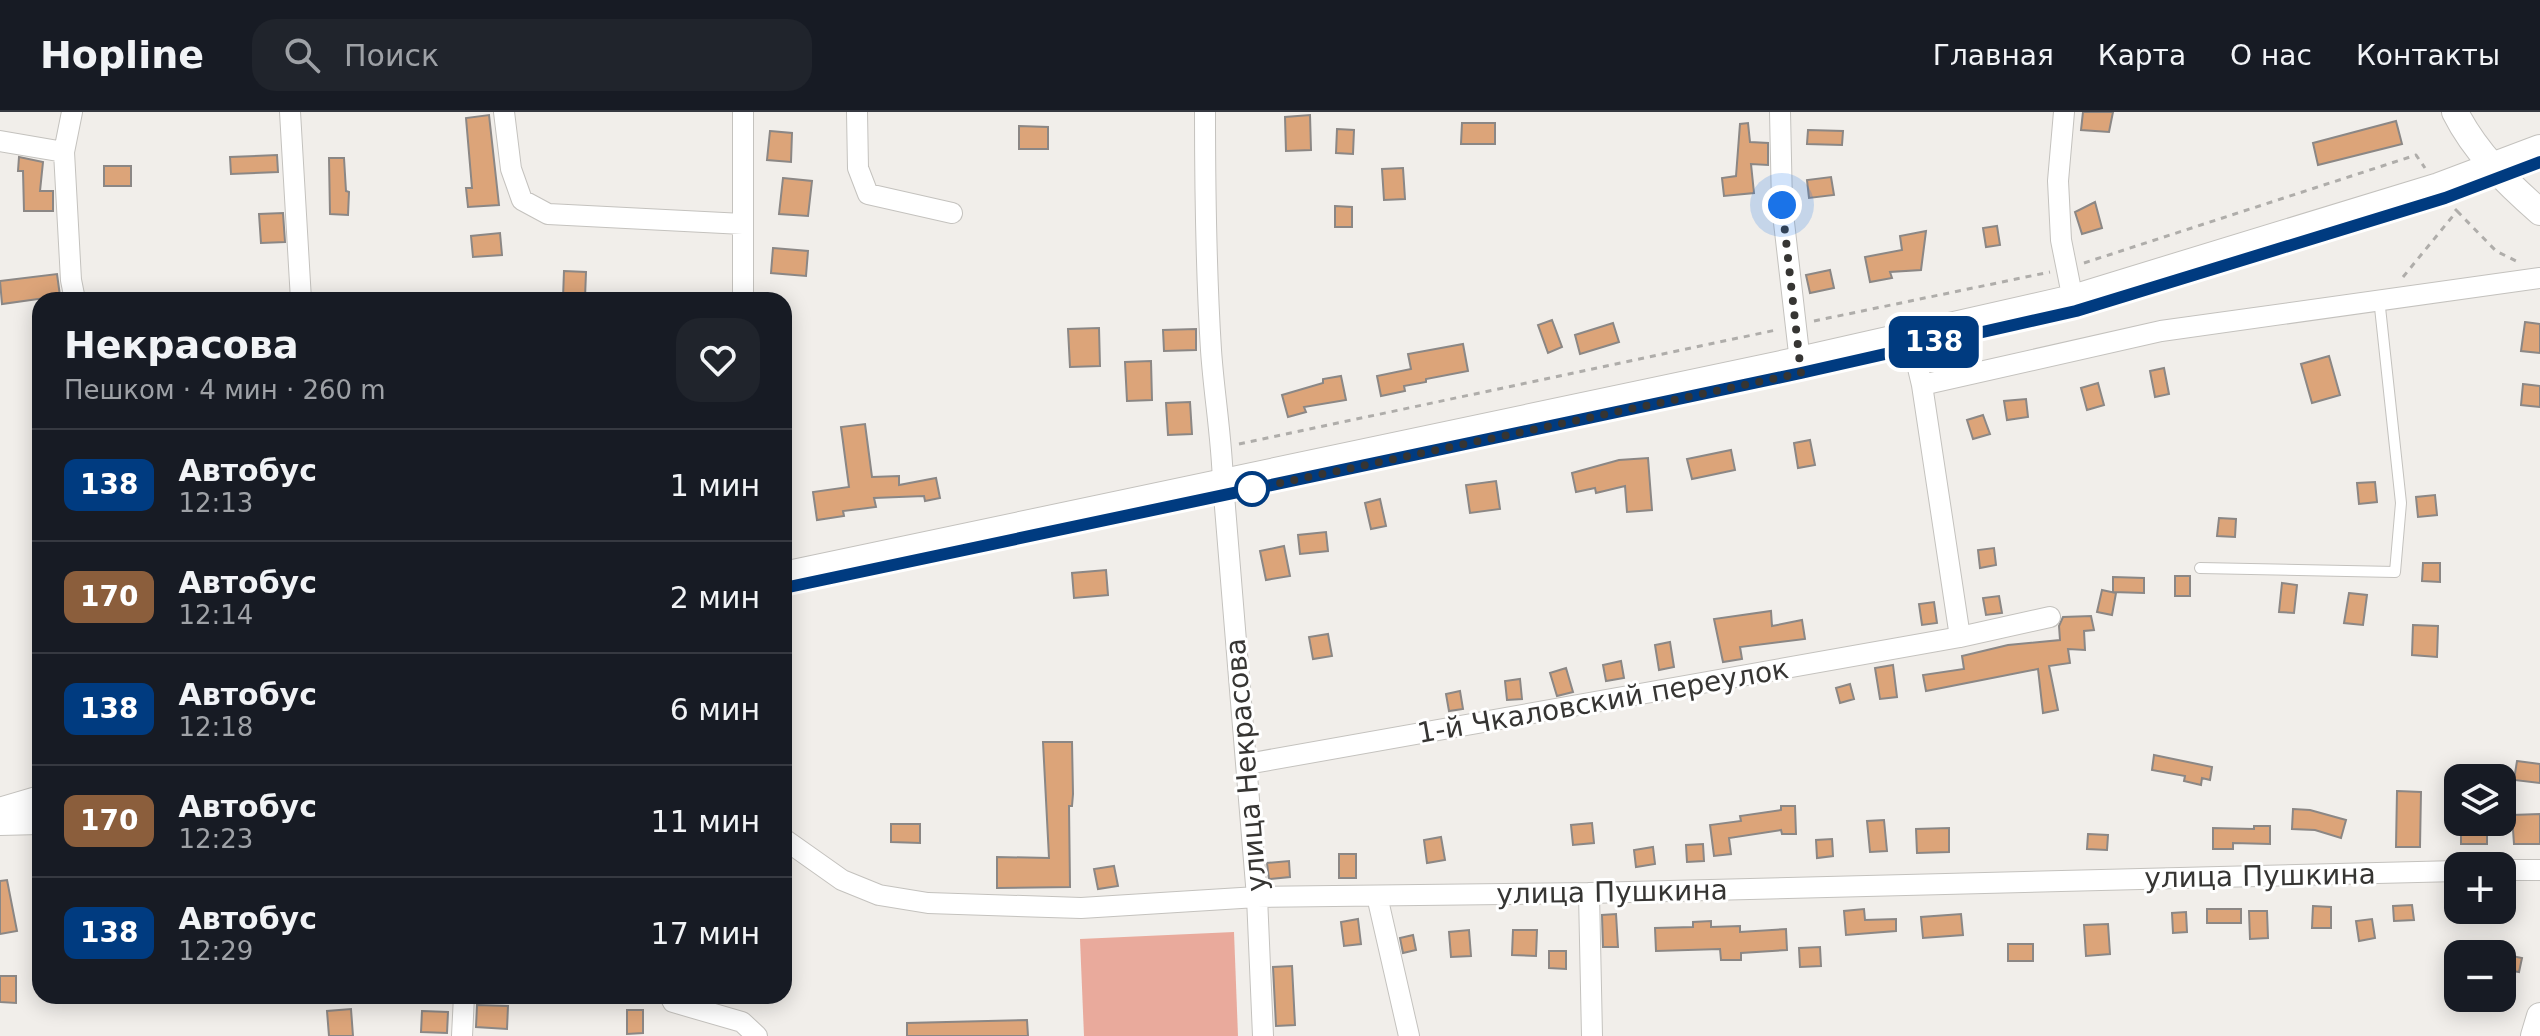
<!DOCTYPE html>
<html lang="ru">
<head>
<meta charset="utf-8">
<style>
  :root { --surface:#171b24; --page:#20242c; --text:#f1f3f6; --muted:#9ea1a6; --line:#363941 }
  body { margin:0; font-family:"DejaVu Sans",sans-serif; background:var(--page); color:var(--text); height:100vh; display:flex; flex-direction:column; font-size:30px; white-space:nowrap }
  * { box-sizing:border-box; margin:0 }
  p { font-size:26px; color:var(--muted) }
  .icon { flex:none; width:44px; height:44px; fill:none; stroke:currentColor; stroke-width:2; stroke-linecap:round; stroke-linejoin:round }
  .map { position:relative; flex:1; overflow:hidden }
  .details { position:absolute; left:32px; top:180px; width:760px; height:712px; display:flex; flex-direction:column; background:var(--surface); border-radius:24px; box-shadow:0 4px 20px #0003 }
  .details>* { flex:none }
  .badge { padding:0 16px; border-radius:12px; font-size:28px; line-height:52px }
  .buttons { position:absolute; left:2444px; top:652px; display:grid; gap:16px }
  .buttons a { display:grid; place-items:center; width:72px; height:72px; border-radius:16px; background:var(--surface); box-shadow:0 4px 20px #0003; font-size:40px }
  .you { position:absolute; width:40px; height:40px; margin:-20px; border:6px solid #fff; border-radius:50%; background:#1a73e8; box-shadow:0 0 0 12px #1a73e833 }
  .map>.badge { position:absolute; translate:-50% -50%; box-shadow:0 0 0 4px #fff }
  .round { display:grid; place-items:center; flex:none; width:84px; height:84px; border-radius:24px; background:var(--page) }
  .overview { display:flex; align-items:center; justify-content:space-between; height:136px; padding:0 32px }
  h1 { font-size:38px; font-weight:800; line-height:60px }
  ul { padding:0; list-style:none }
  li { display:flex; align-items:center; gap:24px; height:112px; padding:0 32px; border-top:2px solid var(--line) }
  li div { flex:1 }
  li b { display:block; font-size:30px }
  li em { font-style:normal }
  li .badge { min-width:88px; font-weight:700; text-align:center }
  header { display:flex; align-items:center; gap:48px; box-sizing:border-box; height:112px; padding:0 40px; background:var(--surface); border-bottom:2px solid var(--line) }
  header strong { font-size:38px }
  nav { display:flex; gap:44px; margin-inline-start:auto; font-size:28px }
  .search { width:560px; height:72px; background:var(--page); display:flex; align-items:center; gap:20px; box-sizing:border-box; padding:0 28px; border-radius:24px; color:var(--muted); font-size:30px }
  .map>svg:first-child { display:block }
  .green { fill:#e9aa9c }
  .building { fill:#dca479; stroke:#8b8785; stroke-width:2 }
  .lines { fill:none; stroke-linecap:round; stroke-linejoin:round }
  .service-casing { stroke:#c4c2be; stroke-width:12 }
  .minor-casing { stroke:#c4c2be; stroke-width:22 }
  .secondary-casing { stroke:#c4c2be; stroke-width:28 }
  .primary-casing { stroke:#c4c2be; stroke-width:32 }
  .path { stroke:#afadaa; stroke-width:3; stroke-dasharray:6 6; stroke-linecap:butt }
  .service { stroke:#fff; stroke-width:10 }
  .minor { stroke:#fff; stroke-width:20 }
  .secondary { stroke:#fff; stroke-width:26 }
  .primary { stroke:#fff; stroke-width:30 }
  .line-casing { stroke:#fff; stroke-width:18 }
  .line { stroke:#003b80; stroke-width:12 }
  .walk { stroke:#363533; stroke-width:8; stroke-dasharray:0 14.4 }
  .stop-dot { fill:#fff; stroke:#003b80; stroke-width:4 }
  .labels { text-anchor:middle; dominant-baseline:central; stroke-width:6; stroke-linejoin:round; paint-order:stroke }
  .street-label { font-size:28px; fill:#363533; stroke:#fff }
</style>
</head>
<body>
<header>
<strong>Hopline</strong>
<div class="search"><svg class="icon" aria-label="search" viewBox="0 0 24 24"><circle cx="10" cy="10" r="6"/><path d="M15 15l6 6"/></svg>Поиск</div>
<nav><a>Главная</a><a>Карта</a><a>О нас</a><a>Контакты</a></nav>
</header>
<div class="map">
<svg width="2540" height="924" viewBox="0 0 2540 924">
  <rect width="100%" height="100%" fill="#f1eeea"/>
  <path class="green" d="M1234,820l4,104h-154l-4,-97z"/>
  <path class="building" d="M2083,0h30l-4,20 -28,-2z
    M489,3l10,90 -31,2 -2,-19h6l-6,-70z
    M1310,3l1,35 -25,1 -1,-34z
    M2396,9l6,23 -84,21 -5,-22z
    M1462,11h33v21h-34z
    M1748,11l2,19 18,1v22l-17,-1 3,29 -30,3 -2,-18 14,-2 4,-52z
    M1019,14l29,1v22h-29z
    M1337,17l17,1 -1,24 -17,-1z
    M1808,18l35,1 -1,14 -35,-1z
    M770,19l22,2 -1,29 -24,-2z
    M277,43l1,17 -47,2 -1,-17z
    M19,45l24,5 -3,29h13v20h-29l-1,-40h-5z
    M329,46h15l2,33 3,1 -1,23 -18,-1z
    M104,54h27v20h-27z
    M1403,56l2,31 -21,1 -2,-31z
    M1831,65l3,18 -25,3 -2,-18z
    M783,66l29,3 -4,35 -29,-2z
    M2095,90l7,26 -20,6 -7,-22z
    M1335,94l17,1v20h-17z
    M283,101l2,29 -24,1 -2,-29z
    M1997,114l3,19 -14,2 -3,-19z
    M1926,119l-5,39 -31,2 2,6 -22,4 -5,-25 37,-7 -2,-14z
    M500,121l2,22 -29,2 -2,-21z
    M773,136l35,3 -2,25 -35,-3z
    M1830,158l4,18 -24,5 -4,-18z
    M564,159l22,1 -1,26h-22z
    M57,162l3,22 -58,8 -2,-23z
    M1552,208l10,27 -14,6 -10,-28z
    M2525,210l15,2v29l-19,-2z
    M1613,211l6,19 -39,12 -5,-19z
    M1099,216l1,38 -30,1 -2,-38z
    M1196,217v21l-32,1 -1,-21z
    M1463,232l5,27 -42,8v3l-22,4 1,5 -24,5 -4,-20 34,-7 -3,-15z
    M2329,244l11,39 -28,8 -11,-39z
    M1151,249l1,39 -25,1 -2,-39z
    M2164,256l5,26 -14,3 -5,-26z
    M1341,264l5,24 -42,7 2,5 -18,5 -6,-22 41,-12v-4z
    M2098,271l6,22 -17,5 -6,-22z
    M2523,272l17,2v21l-19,-2z
    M2026,287l2,18 -21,3 -3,-19z
    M1190,290l2,32 -24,1 -2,-32z
    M1983,303l7,19 -17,5 -6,-19z
    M865,312l7,53 27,-1v9l37,-7 4,20 -15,3 -1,-5 -50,2 2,9 -33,4 1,5 -27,4 -4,-28 36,-5 -8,-60z
    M1810,328l5,25 -17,3 -4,-25z
    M1731,338l4,20 -43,9 -5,-20z
    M1648,346l4,52 -25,2 -2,-26 -29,7 -1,-5 -19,4 -4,-19 47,-13z
    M1496,369l4,28 -30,4 -4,-28z
    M2375,370l2,20 -18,2 -2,-21z
    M2435,383l2,20 -19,2 -2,-20z
    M1380,387l6,27 -15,3 -6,-26z
    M2219,406l17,1 -1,18 -18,-1z
    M1326,420l2,19 -28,3 -2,-19z
    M1284,434l6,30 -24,4 -6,-29z
    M1994,436l2,17 -16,3 -2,-18z
    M2423,451h17v19l-18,-1z
    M1106,458l2,25 -34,3 -2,-25z
    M2175,464h15v20h-15z
    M2113,465l31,1v15l-31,-1z
    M2282,471l15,2 -3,28 -15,-1z
    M2102,478l14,3 -4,22 -15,-3z
    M2349,481l18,2 -4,30 -19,-2z
    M1999,484l3,17 -16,2 -3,-17z
    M1934,490l3,21 -15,2 -3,-21z
    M1771,499l1,15 30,-6 3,19 -65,8 2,12 -19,3 -9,-43z
    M2091,504l3,14 -10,1 1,19 -17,-1 2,14 -21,3 9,44 -15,3 -5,-44 -112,22 -3,-16 41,-6 -2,-13 46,-11 52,-5 -1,-14 4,-9z
    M2413,513l25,1 -1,31 -25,-2z
    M1328,522l4,22 -19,3 -4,-22z
    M1670,530l4,25 -15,3 -4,-25z
    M1621,549l3,17 -18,3 -3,-16z
    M1893,553l4,32 -17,2 -5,-31z
    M1566,556l7,24 -16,4 -7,-23z
    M1520,567l2,20 -15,1 -2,-19z
    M1850,572l4,15 -14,4 -4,-15z
    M1460,579l3,18 -14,2 -3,-17z
    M1043,630h29l1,52 -1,12h-3l1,81 -73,1v-31l52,1z
    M2154,643l58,12 -2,13 -8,-2 -1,7 -17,-4 1,-5 -33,-6z
    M2517,649l23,3v19l-26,-3z
    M2397,679l24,1 -1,55h-24z
    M1781,694h14l1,28h-14l-1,-4 -52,8 2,16 -17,2 -4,-31 31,-4 -1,-5 41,-6z
    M2293,697l17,1 36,10 -5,18 -26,-8 -23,-1z
    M2540,702v30h-26l-2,-29z
    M1884,708l3,31 -17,1 -3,-31z
    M2461,710h26v22h-26z
    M1592,711l2,20 -21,2 -2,-20z
    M891,712h29v19l-29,-1z
    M2254,714h16v18l-37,-1v6h-20v-21l41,1z
    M1949,716v24l-32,1 -1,-24z
    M2088,722l20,1 -1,15 -20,-1z
    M1441,725l4,23 -18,3 -3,-23z
    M1832,727l1,17 -16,2 -1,-18z
    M1703,732l1,17 -17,1 -1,-17z
    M1653,735l2,17 -19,3 -2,-17z
    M1339,742h17v24h-17z
    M1289,749l1,16 -21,2 -2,-16z
    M1114,754l4,20 -20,3 -4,-20z
    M7,768l10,51 -17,3v-53z
    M2412,793l2,15 -20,1 -1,-15z
    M2313,794l18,1v21h-19z
    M1864,797l1,11 31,-1v12l-50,4 -2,-24z
    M2207,797h34v14h-34z
    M2249,799h18l1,27 -18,1z
    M2186,800l1,20 -14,1 -1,-20z
    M1616,802l2,33h-15l-1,-32z
    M1961,802l2,21 -40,3 -2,-21z
    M1358,807l3,25 -17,2 -3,-24z
    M2372,807l3,19 -16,3 -3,-20z
    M1711,809v6l29,-1v6l46,-3 1,21 -46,3v7h-20l-1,-11 -64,2 -1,-23 38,-1v-5z
    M2108,812l2,30 -24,2 -2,-31z
    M1469,818l2,26 -20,1 -2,-25z
    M1513,818h24l-1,26 -24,-1z
    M1413,823l3,15 -13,3 -3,-15z
    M2008,832h25v17h-25z
    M1820,835l1,19 -21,1 -1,-19z
    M1549,839h17v18l-17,-1z
    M2502,842l20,4 -3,14 -17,-3z
    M1292,854l3,59 -19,1 -3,-59z
    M0,864h16v27l-16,-1z
    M477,893l31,1 -1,23 -31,-2z
    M351,897l2,27h-24l-2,-25z
    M627,898h16v23l-16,1z
    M422,899l26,1 -1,21 -26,-1z
    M1027,908l1,16h-121v-13z"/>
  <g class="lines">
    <defs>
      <path id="service" d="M2200,456l195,4 6,-69 -22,-205"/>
      <path id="minor" d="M72,0l-8,40 7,128 4,20
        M290,0l11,188
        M504,0l7,57 11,31 26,14 195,10
        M743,0v188
        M857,0l1,56 10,26 84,19
        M1205,0c0,80 1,159 6,238 3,45 11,89 12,134
        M1780,0l2,93 18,157
        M2064,0l-6,69 3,59 12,60
        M0,29l64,11
        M1913,235l9,38 38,252
        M1922,273l239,-54 379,-53
        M1224,383l33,402 6,139
        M1247,652l713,-127 90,-20
        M0,713l40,-1
        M784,727l58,41 37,15 49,8 153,5 176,-11 332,-4 869,-22
        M2502,758h38
        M1589,781l3,143
        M1377,784l32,140
        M670,884l3,6 69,20 15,14
        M462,924l2,-40"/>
      <path id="secondary" d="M2455,0c20,40 52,71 85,100
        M2534,924l6,-20"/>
      <path id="primary" d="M784,465l1016,-215 273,-62 366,-112 101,-38
        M0,701l40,-12"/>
    </defs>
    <use href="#service" class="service-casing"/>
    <use href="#minor" class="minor-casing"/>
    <use href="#secondary" class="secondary-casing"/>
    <use href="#primary" class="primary-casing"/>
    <path class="path" d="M2457,99l39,40 22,11
      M2084,151l332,-108 9,13
      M2403,165l54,-66 -2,-2
      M1814,209l236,-49
      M1239,332l537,-114"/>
    <use href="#service" class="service"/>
    <use href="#minor" class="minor"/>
    <use href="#secondary" class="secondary"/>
    <use href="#primary" class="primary"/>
  </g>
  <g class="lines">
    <defs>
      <path id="line" d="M784,476l1017,-215 275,-62 369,-113 95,-36"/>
    </defs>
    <use href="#line" class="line-casing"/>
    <use href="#line" class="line"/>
    <path class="walk" d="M1252,377l549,-116 -19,-168"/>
  </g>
  <circle class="stop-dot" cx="1252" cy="377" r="16"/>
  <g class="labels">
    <g class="street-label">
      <text transform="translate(1603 589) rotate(-10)">1-й Чкаловский переулок</text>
      <text transform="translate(1246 653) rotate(-95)">улица Некрасова</text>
      <text transform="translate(2260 764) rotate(-1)">улица Пушкина</text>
      <text transform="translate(1612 780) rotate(-1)">улица Пушкина</text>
    </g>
  </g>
</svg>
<div class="buttons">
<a><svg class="icon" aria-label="layers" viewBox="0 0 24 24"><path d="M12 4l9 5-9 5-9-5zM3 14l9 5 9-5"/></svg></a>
<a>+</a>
<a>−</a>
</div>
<div class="you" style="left:1782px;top:93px"></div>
<b class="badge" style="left:1934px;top:230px;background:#003b80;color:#fff">138</b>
<section class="details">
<div class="overview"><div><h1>Некрасова</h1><p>Пешком · 4 мин · 260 m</p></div><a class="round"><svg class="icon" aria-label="heart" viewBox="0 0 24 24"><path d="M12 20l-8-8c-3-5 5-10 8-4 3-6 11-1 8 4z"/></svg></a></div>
<ul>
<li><span class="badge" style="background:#003b80;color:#fff">138</span><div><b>Автобус</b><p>12:13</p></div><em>1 мин</em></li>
<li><span class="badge" style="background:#8b5e3c;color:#fff">170</span><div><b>Автобус</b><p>12:14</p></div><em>2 мин</em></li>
<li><span class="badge" style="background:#003b80;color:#fff">138</span><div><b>Автобус</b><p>12:18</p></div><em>6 мин</em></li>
<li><span class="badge" style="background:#8b5e3c;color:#fff">170</span><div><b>Автобус</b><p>12:23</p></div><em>11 мин</em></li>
<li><span class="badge" style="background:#003b80;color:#fff">138</span><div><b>Автобус</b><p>12:29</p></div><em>17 мин</em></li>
</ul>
</section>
</div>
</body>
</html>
